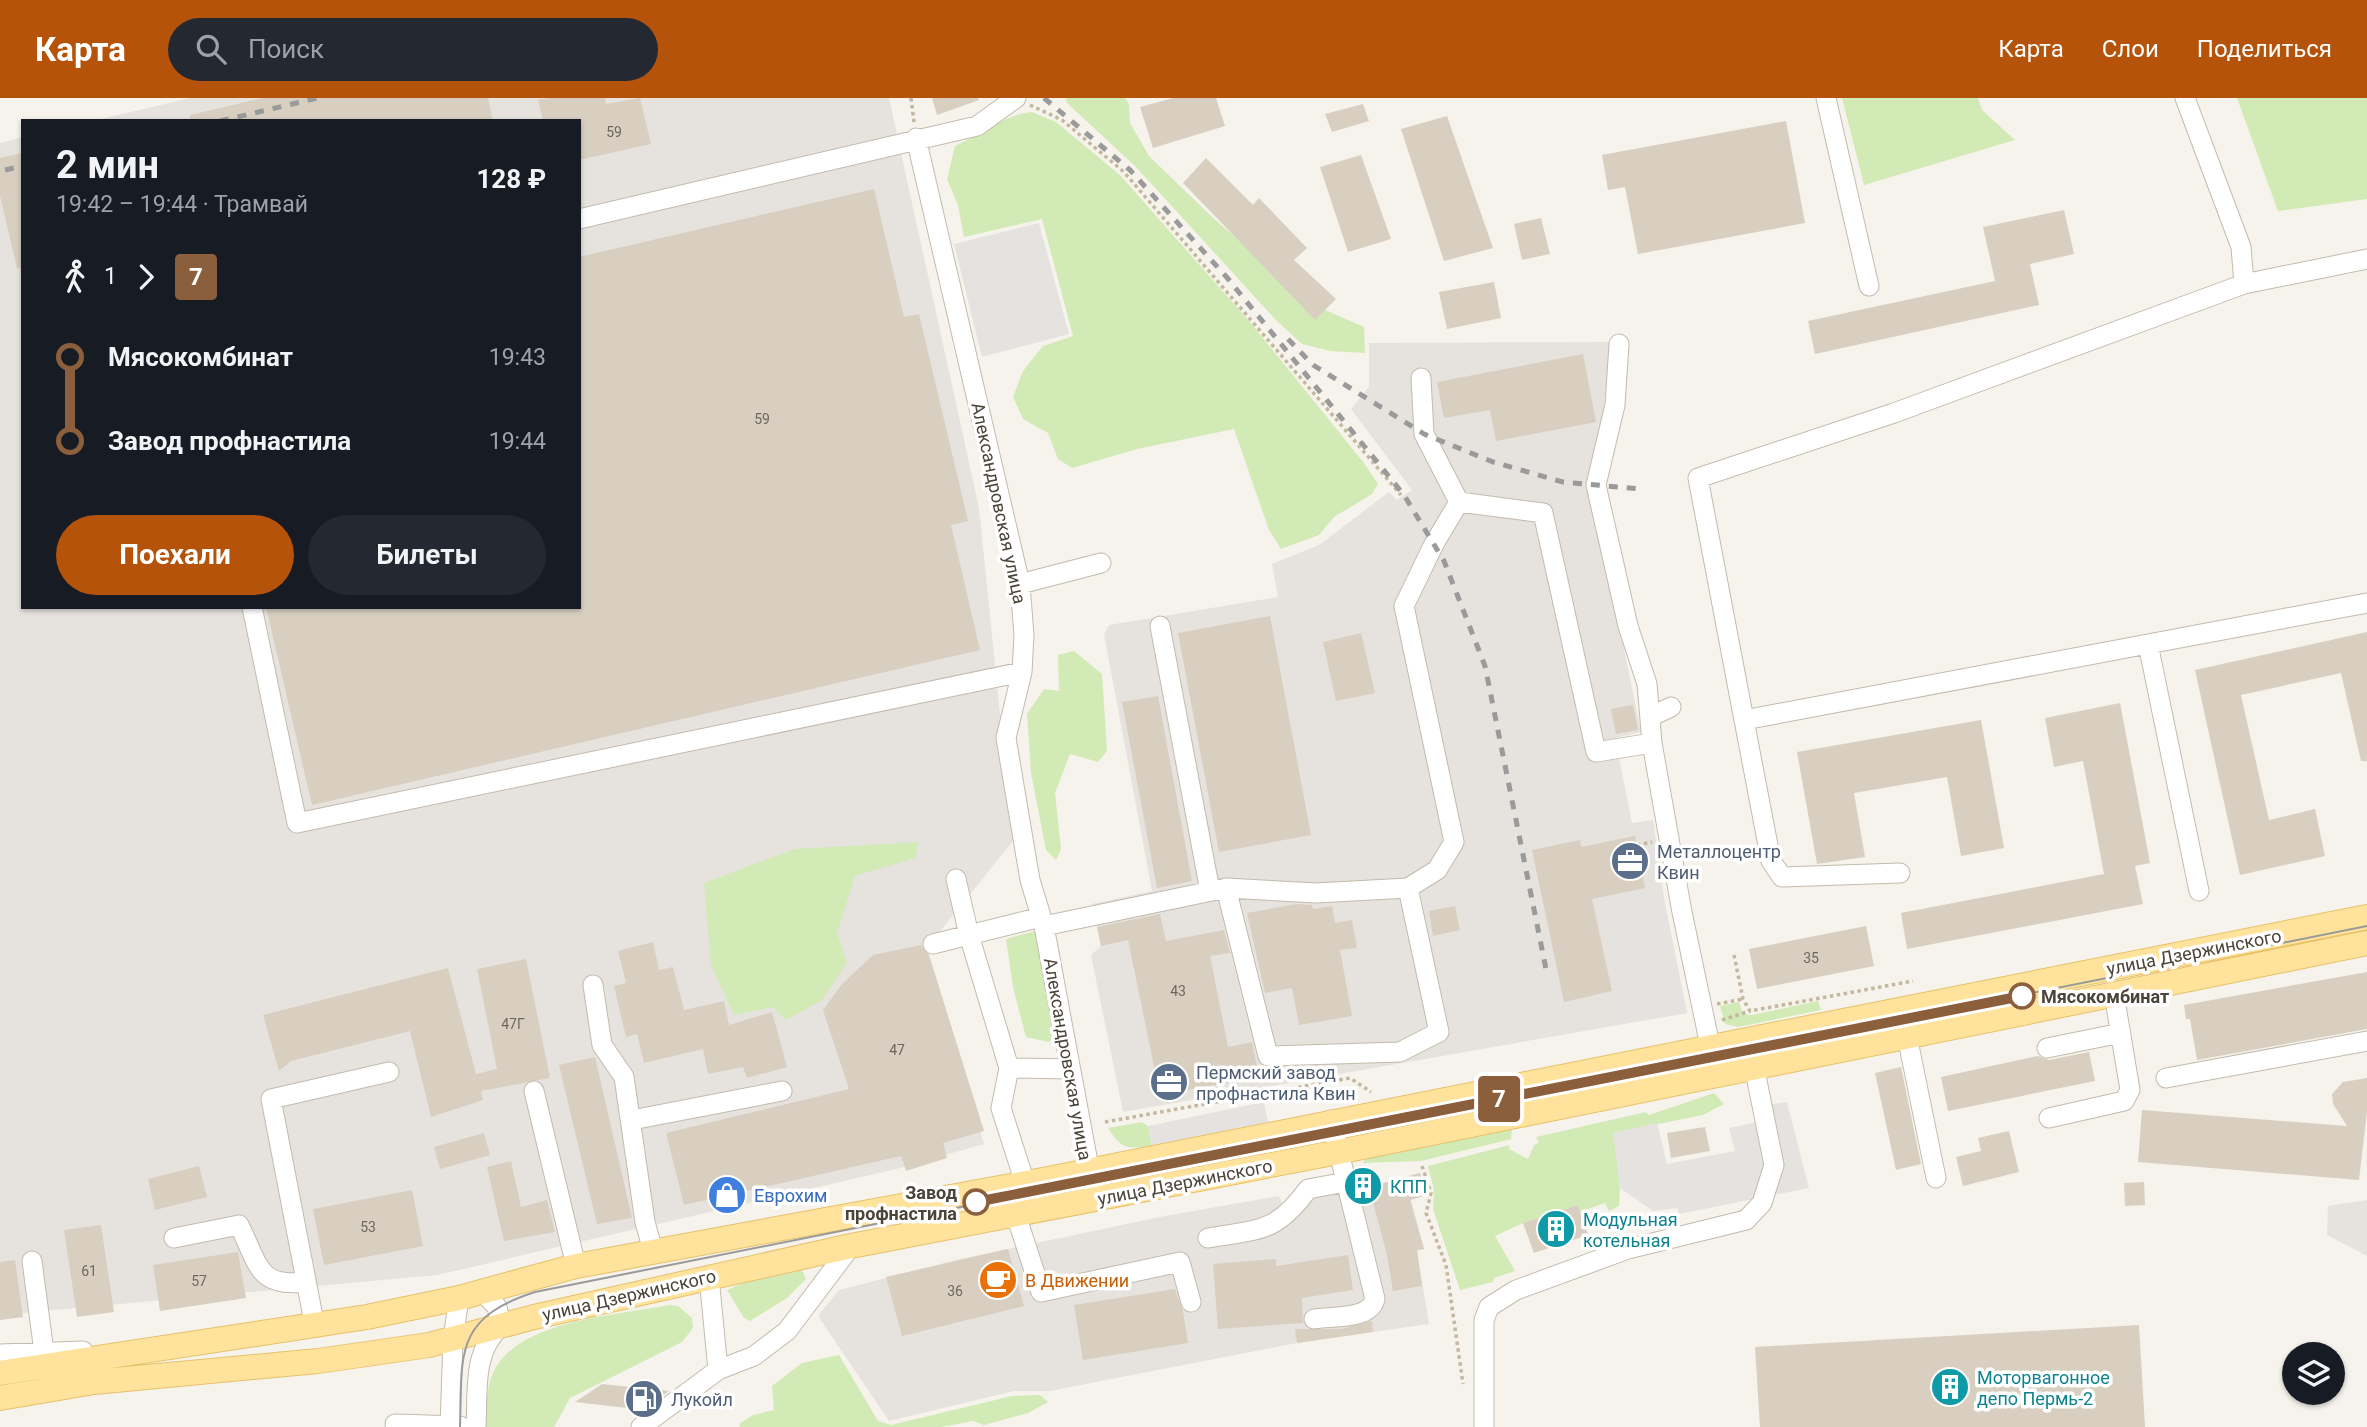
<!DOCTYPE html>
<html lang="ru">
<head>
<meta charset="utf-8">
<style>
  :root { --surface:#171b24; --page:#242831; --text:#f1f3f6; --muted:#9ea1a6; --accent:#b45309 }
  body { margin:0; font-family:Roboto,sans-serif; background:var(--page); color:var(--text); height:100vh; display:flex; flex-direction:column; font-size:26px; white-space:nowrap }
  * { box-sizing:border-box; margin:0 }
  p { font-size:23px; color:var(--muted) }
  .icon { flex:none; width:38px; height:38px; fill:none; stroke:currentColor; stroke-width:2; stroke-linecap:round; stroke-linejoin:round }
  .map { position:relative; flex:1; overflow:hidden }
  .panel { position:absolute; left:21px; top:21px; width:560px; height:490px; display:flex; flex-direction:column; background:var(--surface); border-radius:0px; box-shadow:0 2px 5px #0004 }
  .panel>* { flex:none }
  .badge { padding:0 14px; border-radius:5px; font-size:24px; line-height:46px }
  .tools { position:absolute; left:2282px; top:1244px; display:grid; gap:14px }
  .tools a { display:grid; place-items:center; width:63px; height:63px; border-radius:50%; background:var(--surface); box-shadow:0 2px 5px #0004; font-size:35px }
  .map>.badge { position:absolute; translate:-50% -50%; box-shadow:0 0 0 4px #fff }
  .legs { display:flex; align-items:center; gap:10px; height:77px; padding:0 35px; font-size:23px }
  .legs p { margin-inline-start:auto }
  .overview { display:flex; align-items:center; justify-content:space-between; height:119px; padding:0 35px }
  h1 { font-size:38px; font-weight:700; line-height:52px }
  .button { display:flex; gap:14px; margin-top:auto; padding:14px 35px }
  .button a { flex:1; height:80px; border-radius:42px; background:var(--accent); color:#fff; font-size:28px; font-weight:700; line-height:80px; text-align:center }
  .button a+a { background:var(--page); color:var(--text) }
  ul { padding:0 35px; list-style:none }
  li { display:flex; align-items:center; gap:24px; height:84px; font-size:26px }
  li i { display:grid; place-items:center; width:10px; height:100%; margin:0 9px; background:currentColor }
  li i::after { content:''; width:18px; height:18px; margin:-9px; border:5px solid; border-radius:50%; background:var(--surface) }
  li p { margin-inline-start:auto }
  li:first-child i { background:linear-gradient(#0000 50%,currentColor 0) }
  li:last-child i { background:linear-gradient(currentColor 50%,#0000 0) }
  header { display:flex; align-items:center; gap:42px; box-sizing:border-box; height:98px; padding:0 35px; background:var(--accent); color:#fff }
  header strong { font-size:33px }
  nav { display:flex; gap:38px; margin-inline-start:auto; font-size:24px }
  .search { width:490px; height:63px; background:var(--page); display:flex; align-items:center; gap:18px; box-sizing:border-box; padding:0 24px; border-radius:38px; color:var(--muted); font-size:26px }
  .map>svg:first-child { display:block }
  .industrial { fill:#e6e2dd }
  .green { fill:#d2eab5 }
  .parking { fill:#e5e3e0 }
  .building { fill:#d8cfc1 }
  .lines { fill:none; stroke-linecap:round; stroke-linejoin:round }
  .minor-casing { stroke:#c2bbae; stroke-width:21 }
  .major-casing { stroke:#e6c16a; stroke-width:26 }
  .path { stroke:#c4b79f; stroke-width:3.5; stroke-dasharray:3.5 3.5; stroke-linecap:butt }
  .minor { stroke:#fff; stroke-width:19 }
  .major { stroke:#ffe39c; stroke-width:24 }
  .tram { stroke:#9a9a9a; stroke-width:2 }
  .rail { stroke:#9a9a9a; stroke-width:5; stroke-dasharray:9 9; stroke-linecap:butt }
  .line-1-casing { stroke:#fff; stroke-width:16 }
  .line-1 { stroke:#8b5e3c; stroke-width:10 }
  .stop-1-dot { fill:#fff; stroke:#8b5e3c; stroke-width:3.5 }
  .labels { text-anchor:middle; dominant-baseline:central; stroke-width:7; stroke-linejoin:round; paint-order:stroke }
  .number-label { font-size:14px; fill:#6e675b }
  .street-label { font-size:18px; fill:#4b4439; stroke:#fff }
  .service-label { font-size:18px; fill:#4e5e75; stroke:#fff; text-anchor:start }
  .stop-label { font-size:18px; font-weight:bold; fill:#4b4439; stroke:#fff; text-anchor:start }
  .culture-label { font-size:18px; fill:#0d838f; stroke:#fff; text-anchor:start }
  .shop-label { font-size:18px; fill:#366cbe; stroke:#fff; text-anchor:start }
  .food-label { font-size:18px; fill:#c56008; stroke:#fff; text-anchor:start }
</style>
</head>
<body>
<header>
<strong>Карта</strong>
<div class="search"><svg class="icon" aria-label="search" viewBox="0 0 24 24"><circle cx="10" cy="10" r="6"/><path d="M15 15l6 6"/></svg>Поиск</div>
<nav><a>Карта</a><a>Слои</a><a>Поделиться</a></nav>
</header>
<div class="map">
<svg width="2367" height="1329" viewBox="0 0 2367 1329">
  <rect width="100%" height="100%" fill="#f6f3ec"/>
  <path class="industrial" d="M190,0h699l90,410 34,333 -88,109 59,194 -88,25 -459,106 -437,40v-1172l23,-6v470h556v-486h-486z
    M1610,244l-8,83 -13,46 -1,22 11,34 42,205 -26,6 17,85 21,-3 12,84 22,109 -564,99 -32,-157 10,-9 -9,-42 60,-13 -48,-257 5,-9 169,-28 -6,-33 47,-19 70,-53 8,8 15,-10 -61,-81 18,-22v-44z
    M1420,1075l7,22 -16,5 13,49 -7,2 12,73 -132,19 -247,48h-36l-125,30 -71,-105 21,-26 121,-31 205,-43 114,-20 11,29 8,-13 21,-18 48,-12 2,5z
    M2367,1102v56l-40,-21 1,-29z"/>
  <path class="green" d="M1066,0h59l4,6 1,19 19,33 60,58 98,88 57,25 1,26 -35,-2 -28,-7 -26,-24 -140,-153 -69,-64z
    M1842,0h136l4,12 33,30 -151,45z
    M2237,0h130v101l-89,12z
    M1032,14l24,10 64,53 130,147 114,141 14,21 -6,10 -38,23 -15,18 -38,14 -12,-19 -35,-101 -97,20 -65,19 -14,-9 -10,-26 -25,-14 -10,-22 10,-26 20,-25 30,-10 -31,-117 -78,18 -6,-32 -11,-26 8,-33c25,-11 50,-32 77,-34z
    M1074,553l28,23 5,77 -9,11 -28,-8 -15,39 6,56 -5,11 -10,-10 -15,-77 -4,-59 17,-25 15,2 -1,-36z
    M919,744l-4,16 -60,18 -18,57 10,30 -25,37 -36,20 -13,-13 -39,8 -23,-50 -7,-82 90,-34z
    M1039,832l14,65 2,44 -6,3 -23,-5 -13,-50 -7,-48z
    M1818,903l3,9 -83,17 -13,-3 -5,-18 19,-4 4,12 9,1z
    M1714,995l10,11 -21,11 -89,18 6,55 -1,18 -10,5 -4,-8 -25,9 -2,-7 -55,18 -28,13 20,35 -21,7 -1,4 -33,8 -27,-81 1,-19 -6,-24 82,-21 -1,4 19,10 6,-14 5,-2 -3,-6 110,-25 3,3z
    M1142,1024l6,4 4,20c-25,2 -29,5 -44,-18z
    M1486,1030l26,2 -1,9 -90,22 -59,2 13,-14z
    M801,1170l5,11 -19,19 -37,23 -6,-3 -17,-28 14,-6z
    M669,1207l9,1 14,12 1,10 -11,14 -112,56 -16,29h-69c1,-21 1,-46 13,-63 31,-45 121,-49 171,-59z
    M839,1257l39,66 13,4 121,-29 28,-1 8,7 -20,11 -44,12 -11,-4 -32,6h-201l-1,-3 14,-9 21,-5 -2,-24 30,-23z"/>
  <path class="parking" d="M1039,125l30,111 -87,23 -28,-113z
    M1645,790l20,16 22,109 -78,13 -4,-24 17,-4 -23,-101z
    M1264,1004l4,20 -116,24 -4,-20z
    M1787,1004l22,86 -130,26 -2,-6 -24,3 -33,-23 -7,-55 44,-10 10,41 68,-13 -6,-23 29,-6 -3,-16z"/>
  <path class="building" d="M262,0h226l5,23h-303v-6z
    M549,0h56l1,6 34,-6 11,46 -72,16v-39h-36l-5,-21z
    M932,0h46l1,2 -42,15z
    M1173,0h43l9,28 -72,22 -13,-41z
    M1363,6l6,17 -37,11 -7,-18z
    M1447,18l46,132 -49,13 -43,-132z
    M1786,23l19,102 -167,31 -13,-67 -17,3 -6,-35z
    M23,55v115h-6l-17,-72v-38z
    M1361,57l30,84 -43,13 -28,-85z
    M1206,60l47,47 6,-7 48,50 -13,12 42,39 -21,21 -132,-137z
    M874,91l30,128 15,-3 49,207 -17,4 29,125 -668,155 -46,-198h313v-350z
    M2064,112l10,44 -44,10 9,41 -224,49 -7,-33 187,-40 -12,-54z
    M1541,120l9,36 -28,6 -8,-36z
    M1494,184l7,36 -54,11 -8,-37z
    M1583,256l13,68 -100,19 -6,-31 -46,8 -7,-36z
    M1270,518l41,219 -92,17 -41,-219z
    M2367,534v129h-6l-20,-88 -100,22 28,125 46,-11 10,47 -85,19 -45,-205z
    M1361,535l14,60 -39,8 -13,-59z
    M1158,598l34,185 -35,7 -35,-186z
    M2120,605l30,160 -15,3 8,38 -236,45 -6,-36 203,-39 -21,-113 -29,6 -9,-49z
    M1633,607l5,25 -22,4 -5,-25z
    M1981,622l23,128 -43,8 -14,-79 -93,16 11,64 -48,7 -20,-112z
    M1635,738l10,52 -53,11 20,92 -48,11 -32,-152 48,-10 1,7z
    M1297,806l15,1 1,4 19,-3 3,17 17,-3 5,28 -17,2 12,66 -53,9 -7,-37 -27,5 -18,-80z
    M1455,808l5,24 -27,6 -4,-25z
    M1160,816l6,27 58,-11 6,23 -20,3 18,91 24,-5 7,35 -99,18 -32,-155 -27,6 -4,-19z
    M1866,828l8,40 -117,23 -8,-40z
    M653,844l6,28 14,-3 11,43 40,-9 5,24 43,-13 15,55 -40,11 -4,-11 -35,7 -5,-25 -59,14 -7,-29 -11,3 -12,-51 12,-3 -8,-32z
    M921,847l8,10 55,176 -41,12 4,15 -41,13 -5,-15 -217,49 -18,-72 183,-44 -26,-79 19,-26 31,-29z
    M526,861l24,119 -69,13 2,9 -52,17 -21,-86 -119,30 -12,10 -16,-56 185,-47 28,106 21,-5 -20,-100z
    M2367,874v57l-170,31 -7,-41h-4l-2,-14z
    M2089,954l6,29 -147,30 -7,-34 97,-21 11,4z
    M595,959l37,161 -35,6 -38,-159z
    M1901,969l20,97 -25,6 -21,-97z
    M2367,980v33l-8,69 -221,-18 4,-52 205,16 -14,-22 -1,-10 11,-12z
    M1705,1029l5,24 -39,7 -4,-25z
    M2009,1033l10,41 -56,14 -7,-29 25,-6 -3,-13z
    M484,1035l6,22 -50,14 -6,-22z
    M511,1063l10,46 26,-7 8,32 -51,9 -17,-74z
    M199,1068l8,31 -52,13 -7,-31z
    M1420,1075l7,22 -17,5 14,49 -7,1 5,36 -29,5 -6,-36 -18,-68z
    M2144,1084l1,23 -20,1 -1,-23z
    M412,1092l11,56 -99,19 -11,-56z
    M1578,1107l10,30 -54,18 -11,-30z
    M101,1127l13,87 -37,5 -13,-87z
    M1008,1151l16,57 -122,30 -16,-59z
    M238,1154l8,46 -86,13 -7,-46z
    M1348,1157l5,35 -51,8 1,25 -85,6 -5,-65 63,-5v7z
    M15,1162l8,57 -23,3v-58z
    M1175,1191l8,22 5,32 -105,17 -9,-55z
    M1372,1223l1,11 -76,11 -2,-14h46z
    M2139,1227l6,102h-385l-5,-80z
    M602,1286l67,7 -25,19 -69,-8z"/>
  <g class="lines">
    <defs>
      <path id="minor" d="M1826,0l43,188
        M2185,0l56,149 3,37 123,-25
        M916,40l104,446 4,51 -2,37 -16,66 24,142 14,46 51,274
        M579,121l398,-93 39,-28
        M1619,246l-4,61 -19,80 32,141 19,58 5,59
        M1421,280l3,56 35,68 84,11 53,239 56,-9 30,169 34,162
        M1020,486l81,-21
        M252,509l45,216 725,-151
        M1160,528l50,265
        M2148,546l-404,76 -46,-242 196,-65 350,-129
        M1650,619l21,-10
        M1744,622l27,141 11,16 118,-4
        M956,781l13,56 40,133 61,1
        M1226,790l90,5 92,-5
        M2199,793l-51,-247 219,-41
        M1044,828l182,-38 42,168 132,-4 39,-20 -31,-144 29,-18 17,-28 -50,-236 30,-62 25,-42
        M933,846l108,-27
        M593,887l9,60 22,32 21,145 8,29
        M1907,938l29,142
        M2047,950l74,-15
        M1009,970l-8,40 24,75
        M2166,980l201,-37
        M534,993l42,175
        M2049,1020l75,-17 6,-11 -16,-96
        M632,1022l150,-29
        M1016,1117l25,77 139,-30 11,40
        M174,1140l65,-13c20,39 18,63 67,57
        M1208,1140c51,-9 67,-4 100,-49l38,-7
        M32,1163l12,91
        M1314,1221c18,-3 56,1 61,-20l-44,-179
        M315,1229l-44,-228 118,-27
        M0,1256l83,-3
        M718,1272l36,-14 33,-25 64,-85
        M395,1326l65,2
        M450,1329l3,-88 6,-41
        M476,1329c2,-36 -4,-75 25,-101l-4,-19 -15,-16
        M641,1329l77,-57 -9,-93
        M1484,1329v-107l5,-13 27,-17 112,-41 118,-29 16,-17 12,-38 -20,-99"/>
      <path id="major" d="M0,1275l367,-56 92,-19 117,-32 467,-86 1324,-263
        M0,1300l94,-16 224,-21 111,-16 105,-28 317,-71 487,-94 1029,-209"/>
    </defs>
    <use href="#minor" class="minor-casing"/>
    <use href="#major" class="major-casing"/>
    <path class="path" d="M911,0l3,24
      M1030,7l32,15 62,52 277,323
      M1637,747l15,-3
      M1734,857l9,44 7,12 163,-30
      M1717,906l26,-5
      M1722,922l28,-9
      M1105,1024l245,-44 21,14
      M1422,1068l9,27 -5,20 20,52 17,119"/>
    <use href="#minor" class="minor"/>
    <use href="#major" class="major"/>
    <path class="tram" d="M460,1329c2,-73 -6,-109 75,-135l1832,-366"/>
    <path class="rail" d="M1044,0l86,72 101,112
      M220,23l98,-23
      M5,72l18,-4
      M1224,176l180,221 40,66 41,105 61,303
      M1288,241l25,26 111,69 69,28 70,20 77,7"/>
  </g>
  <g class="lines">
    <defs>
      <path id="line-1" d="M976,1104l1046,-206"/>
    </defs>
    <use href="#line-1" class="line-1-casing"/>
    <use href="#line-1" class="line-1"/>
  </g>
  <defs>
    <symbol id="office-disc" viewBox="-11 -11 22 22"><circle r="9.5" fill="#5c6f8a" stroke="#fff"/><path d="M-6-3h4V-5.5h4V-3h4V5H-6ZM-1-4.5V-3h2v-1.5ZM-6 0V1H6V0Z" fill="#fff"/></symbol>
    <symbol id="building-disc" viewBox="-11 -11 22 22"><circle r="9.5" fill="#0f9aa8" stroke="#fff"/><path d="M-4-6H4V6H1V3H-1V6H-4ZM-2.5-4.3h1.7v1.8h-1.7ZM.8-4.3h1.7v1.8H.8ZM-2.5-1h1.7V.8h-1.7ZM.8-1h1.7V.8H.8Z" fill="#fff"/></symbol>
    <symbol id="shop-disc" viewBox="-11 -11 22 22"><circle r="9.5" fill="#3f7fe0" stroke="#fff"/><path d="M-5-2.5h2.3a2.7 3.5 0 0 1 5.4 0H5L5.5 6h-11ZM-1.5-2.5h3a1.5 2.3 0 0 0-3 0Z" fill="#fff"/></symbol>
    <symbol id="cafe-disc" viewBox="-11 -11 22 22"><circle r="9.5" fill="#e8710a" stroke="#fff"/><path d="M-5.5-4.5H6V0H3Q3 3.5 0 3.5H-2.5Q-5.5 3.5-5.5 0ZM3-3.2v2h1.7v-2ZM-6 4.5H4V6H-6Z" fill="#fff"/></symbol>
    <symbol id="fuel-disc" viewBox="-11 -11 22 22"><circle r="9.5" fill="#5c6f8a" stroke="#fff"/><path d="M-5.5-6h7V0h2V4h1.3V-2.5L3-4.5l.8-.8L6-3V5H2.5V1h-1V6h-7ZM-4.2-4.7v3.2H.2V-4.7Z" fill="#fff"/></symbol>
  </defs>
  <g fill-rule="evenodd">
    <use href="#office-disc" x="1608" y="741" width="44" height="44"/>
    <use href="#office-disc" x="1147" y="962" width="44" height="44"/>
    <use href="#building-disc" x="1341" y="1066" width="44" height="44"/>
    <use href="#shop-disc" x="705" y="1075" width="44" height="44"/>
    <use href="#building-disc" x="1534" y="1109" width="44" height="44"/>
    <use href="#cafe-disc" x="976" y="1160" width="44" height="44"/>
    <use href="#building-disc" x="1928" y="1267" width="44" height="44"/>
    <use href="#fuel-disc" x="622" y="1279" width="44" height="44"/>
  </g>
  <g class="stop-1-dot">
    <circle cx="2022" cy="898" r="12"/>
    <circle cx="976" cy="1104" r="12"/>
  </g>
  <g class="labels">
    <g class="number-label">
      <text x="614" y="34">59</text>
      <text x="762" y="321">59</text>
      <text x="1811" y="860">35</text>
      <text x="1178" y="893">43</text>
      <text x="513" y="926">47Г</text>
      <text x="897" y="952">47</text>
      <text x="368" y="1129">53</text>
      <text x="89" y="1173">61</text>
      <text x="199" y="1183">57</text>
      <text x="955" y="1193">36</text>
    </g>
    <g class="street-label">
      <text transform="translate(999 405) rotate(78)">Александровская улица</text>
      <text transform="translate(2194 854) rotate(-11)">улица Дзержинского</text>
      <text transform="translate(1068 961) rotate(80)">Александровская улица</text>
      <text transform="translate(1185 1084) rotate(-11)">улица Дзержинского</text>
      <text transform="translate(629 1197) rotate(-13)">улица Дзержинского</text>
    </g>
    <g class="service-label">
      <text x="1657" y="753">Металлоцентр<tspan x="1657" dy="21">Квин</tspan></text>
      <text x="1196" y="974">Пермский завод<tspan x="1196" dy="21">профнастила Квин</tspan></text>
      <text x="671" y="1301">Лукойл</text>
    </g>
    <g class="stop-label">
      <text x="2041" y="898">Мясокомбинат</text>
      <text x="957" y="1094" text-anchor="end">Завод<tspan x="957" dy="21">профнастила</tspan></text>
    </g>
    <g class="culture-label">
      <text x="1390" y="1088">КПП</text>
      <text x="1583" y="1121">Модульная<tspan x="1583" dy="21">котельная</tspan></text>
      <text x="1977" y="1279">Моторвагонное<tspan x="1977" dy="21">депо Пермь-2</tspan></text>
    </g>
    <g class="shop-label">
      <text x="754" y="1097">Еврохим</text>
    </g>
    <g class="food-label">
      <text x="1025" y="1182">В Движении</text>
    </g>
  </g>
</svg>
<div class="tools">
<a><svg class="icon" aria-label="layers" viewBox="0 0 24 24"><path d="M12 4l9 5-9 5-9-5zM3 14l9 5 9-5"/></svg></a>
</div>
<b class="badge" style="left:1499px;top:1001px;background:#8b5e3c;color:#fff">7</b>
<section class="panel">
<div class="overview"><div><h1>2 мин</h1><p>19:42 – 19:44 · Трамвай</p></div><b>128 ₽</b></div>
<div class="legs"><svg class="icon" aria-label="walk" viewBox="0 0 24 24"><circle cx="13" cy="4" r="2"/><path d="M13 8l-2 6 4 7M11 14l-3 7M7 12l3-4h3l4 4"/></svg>1<svg class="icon" aria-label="forward" viewBox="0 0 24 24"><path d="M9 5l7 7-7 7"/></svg><b class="badge" style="background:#8b5e3c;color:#fff">7</b></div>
<ul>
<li><i style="color:#8b5e3c"></i><b>Мясокомбинат</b><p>19:43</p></li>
<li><i style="color:#8b5e3c"></i><b>Завод профнастила</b><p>19:44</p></li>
</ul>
<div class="button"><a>Поехали</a><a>Билеты</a></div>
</section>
</div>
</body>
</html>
